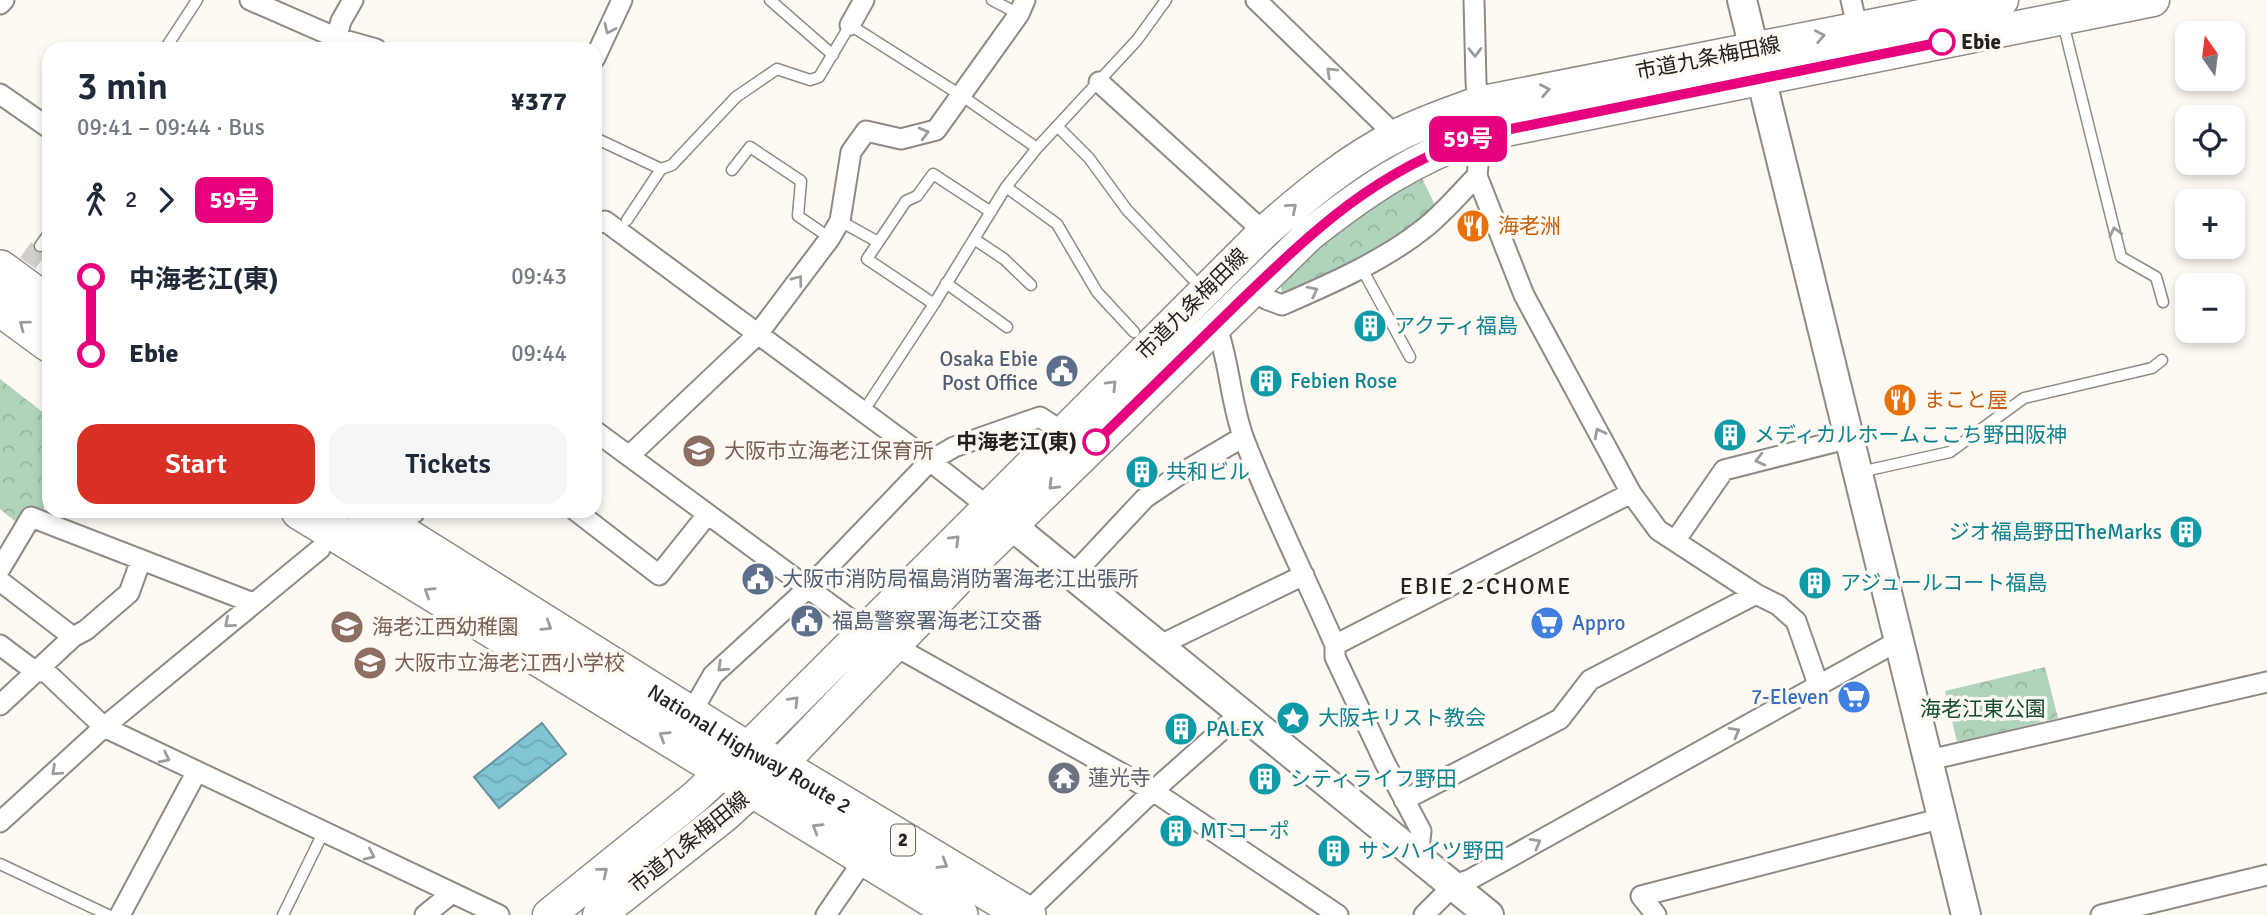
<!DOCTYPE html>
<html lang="en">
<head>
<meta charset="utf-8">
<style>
  :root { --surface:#fff; --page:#f6f6f7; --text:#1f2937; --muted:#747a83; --accent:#d93025 }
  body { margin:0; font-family:Signika,"Noto Sans JP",sans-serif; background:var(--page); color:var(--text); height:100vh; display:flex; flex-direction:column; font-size:26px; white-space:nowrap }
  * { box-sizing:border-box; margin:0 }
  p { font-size:23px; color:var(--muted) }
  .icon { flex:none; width:38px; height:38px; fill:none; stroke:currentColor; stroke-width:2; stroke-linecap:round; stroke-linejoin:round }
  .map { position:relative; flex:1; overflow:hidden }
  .details { position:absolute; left:42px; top:42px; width:560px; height:476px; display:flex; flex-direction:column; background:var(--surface); border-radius:21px; box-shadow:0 4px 10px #0003 }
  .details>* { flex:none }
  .badge { padding:0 14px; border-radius:10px; font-size:24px; line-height:46px }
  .needle { width:46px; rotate:346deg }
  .controls { position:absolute; left:2175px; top:21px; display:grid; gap:14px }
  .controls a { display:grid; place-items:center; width:70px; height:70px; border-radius:14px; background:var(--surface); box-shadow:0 4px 10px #0003; font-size:35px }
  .map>.badge { position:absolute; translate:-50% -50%; box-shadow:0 0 0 4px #fff }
  .legs { display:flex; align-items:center; gap:10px; height:77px; padding:0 35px; font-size:23px }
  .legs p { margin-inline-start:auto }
  .head { display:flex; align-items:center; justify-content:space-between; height:119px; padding:0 35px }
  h1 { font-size:38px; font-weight:600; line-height:52px }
  .button { display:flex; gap:14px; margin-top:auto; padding:14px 35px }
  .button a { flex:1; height:80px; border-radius:21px; background:var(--accent); color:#fff; font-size:28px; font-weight:600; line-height:80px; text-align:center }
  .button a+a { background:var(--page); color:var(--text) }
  ul { padding:0 35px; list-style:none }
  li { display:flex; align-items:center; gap:24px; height:77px; font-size:26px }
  li i { display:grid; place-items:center; width:10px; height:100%; margin:0 9px; background:currentColor }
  li i::after { content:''; width:18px; height:18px; margin:-9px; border:5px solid; border-radius:50%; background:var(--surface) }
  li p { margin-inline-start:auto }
  li:first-child i { background:linear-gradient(#0000 50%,currentColor 0) }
  li:last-child i { background:linear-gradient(currentColor 50%,#0000 0) }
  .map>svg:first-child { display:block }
  .park { fill:url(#park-crowns) }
  .water { fill:url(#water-waves); stroke:#65939e; stroke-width:2 }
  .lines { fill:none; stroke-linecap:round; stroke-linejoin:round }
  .street-tunnel { stroke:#d2cec9; stroke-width:19; stroke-dasharray:19 10; stroke-linecap:butt }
  .lane-casing { stroke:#8f8a85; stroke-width:13 }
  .street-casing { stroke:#8f8a85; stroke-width:23 }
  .secondary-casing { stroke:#8f8a85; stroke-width:32 }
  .primary-casing { stroke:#8f8a85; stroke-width:35 }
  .highway-casing { stroke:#8f8a85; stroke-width:40 }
  .lane { stroke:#fff; stroke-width:10 }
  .street { stroke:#fff; stroke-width:19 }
  .secondary { stroke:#fff; stroke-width:28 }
  .primary { stroke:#fff; stroke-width:32 }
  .highway { stroke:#fff; stroke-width:37 }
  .oneway { stroke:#9c9c9b }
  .line-1-casing { stroke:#fff; stroke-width:16 }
  .line-1 { stroke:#e6007e; stroke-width:10 }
  .stop-1-dot { fill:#fff; stroke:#e6007e; stroke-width:3.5 }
  .labels { text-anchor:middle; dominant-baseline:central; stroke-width:7; stroke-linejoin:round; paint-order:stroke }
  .shield { fill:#fef9f3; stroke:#65625f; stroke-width:2 }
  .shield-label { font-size:19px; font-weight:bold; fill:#242220 }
  .stop-label { font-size:21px; font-weight:bold; fill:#242220; stroke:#fef9f3; text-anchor:start }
  .street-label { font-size:21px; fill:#242220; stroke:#fef9f3 }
  .food-label { font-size:21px; fill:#c56008; stroke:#fef9f3; text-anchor:start }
  .culture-label { font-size:21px; fill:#0d838f; stroke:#fef9f3; text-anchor:start }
  .service-label { font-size:21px; fill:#4e5e75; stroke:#fef9f3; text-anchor:start }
  .education-label { font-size:21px; fill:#785e54; stroke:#fef9f3; text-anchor:start }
  .shop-label { font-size:21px; fill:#366cbe; stroke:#fef9f3; text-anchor:start }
  .park-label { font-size:21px; fill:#104b2c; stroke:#fef9f3 }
  .worship-label { font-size:21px; fill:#5b616d; stroke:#fef9f3; text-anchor:start }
  .neighbourhood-label { font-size:23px; letter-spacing:2px; fill:#242220; stroke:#fef9f3 }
</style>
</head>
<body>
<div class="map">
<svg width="2267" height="915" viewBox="0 0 2267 915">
  <defs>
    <pattern id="park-crowns" width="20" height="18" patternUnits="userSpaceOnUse" patternTransform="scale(1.75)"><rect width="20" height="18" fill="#afd4bb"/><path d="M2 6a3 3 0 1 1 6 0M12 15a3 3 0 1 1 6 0" fill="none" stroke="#96b6a0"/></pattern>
    <pattern id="water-waves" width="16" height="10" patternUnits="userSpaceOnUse" patternTransform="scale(1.75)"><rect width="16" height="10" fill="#81c4d4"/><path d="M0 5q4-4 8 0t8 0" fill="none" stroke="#6fa8b6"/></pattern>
  </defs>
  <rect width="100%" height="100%" fill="#fef9f3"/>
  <path class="park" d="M1422,178l13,27 -51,45 -102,45 -1,-10 6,-12 82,-68z
    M0,379l49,38v79l-7,16 -4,-3 -22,13 -16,-13z
    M2045,667l13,51 -101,24 -12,-51z"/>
  <path class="water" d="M542,723l24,31 -67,54 -25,-31z"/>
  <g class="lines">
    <path class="street-tunnel" d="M11,287l29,-41"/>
    <defs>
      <path id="lane" d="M770,0l63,55
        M992,0l27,14
        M2063,23l58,234 35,20 7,25
        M165,49l32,-49
        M1058,127l31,31 38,52 65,68
        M595,138l66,31 11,-4 64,-68 41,-28 33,11 9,-3 31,-52 112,71 75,52
        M732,170l18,-23 51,34 -3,35 32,22
        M1006,187l51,37 40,68 37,40
        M627,220l34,-51
        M840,221l38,21
        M974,239l30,20 27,26
        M40,246l9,-13
        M1361,267l49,90
        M946,283l61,44
        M934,304l-67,-45 39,-58 11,-5 16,-22 58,38
        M863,412l71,-108 72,-117 31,-39 100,-108 29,-40
        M1860,472l90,-20 74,-54 128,-30 10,-8
        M0,864l108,51
        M283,915l40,-82"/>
      <path id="street" d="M250,0l87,38 39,11
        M1256,0l140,136
        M1474,0l2,82 5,53 -4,41 47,119 107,198 27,37 98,64 22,11 18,16 22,63
        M1851,0l3,13
        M0,4l4,-4
        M850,25l14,-25
        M334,48l7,-27 12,-21
        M595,58l27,-58
        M1099,82l165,150
        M0,94l49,34
        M595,224l10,-3 325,240 67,53
        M1253,289l13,10 16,6c46,-20 101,-44 140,-75 20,-15 37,-36 55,-54
        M1216,325c14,37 14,77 28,114 27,70 61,137 91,206v12l50,106 36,68 -3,27
        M595,431l270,199
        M629,456l128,-121 73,-97 10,-17 11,-69 15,-21 35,8 35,-9 83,-116 6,-14
        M576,511l83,64 48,-60
        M414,513l1,-2
        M1675,541l49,-71 126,-32
        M0,569l31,-52 222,86
        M1072,576l73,-78 37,-25 61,-36
        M0,581l73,56
        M0,645l36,27h10l58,55 395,188
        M893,645l260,146 185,124
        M1335,645l296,-152
        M1158,646l146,-71
        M0,705l73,-68 13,-7 43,-37 12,-33
        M690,715l23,-40 95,-87 122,-127 24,-14 86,-30 24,16
        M1929,760l338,-78
        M1404,800l156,-81 30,-39 166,-86
        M0,822l104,-95 216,-178
        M1025,914l128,-123 88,-78
        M120,915l76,-142
        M425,915l27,-22
        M826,915l39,-57
        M1424,915l30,-30 15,-5 431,-240
        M1656,915l-15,-19 302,-78
        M2101,915l166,-40"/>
      <path id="secondary" d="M1742,0l224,915
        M1012,526l477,389"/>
      <path id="primary" d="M549,915l145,-117 52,-48 518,-518c41,-36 84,-72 134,-97 26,-13 53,-22 80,-32l524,-103
        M599,915l125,-99 55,-50 202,-211 328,-320c56,-44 104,-77 172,-100l672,-135"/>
      <g id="highway">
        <path d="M0,269l49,36"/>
        <path d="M0,307l49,36"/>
        <path d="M300,511l659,404"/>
        <path id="s1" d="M365,511l381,239 33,16 248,149"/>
      </g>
    </defs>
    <use href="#lane" class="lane-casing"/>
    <use href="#street" class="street-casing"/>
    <use href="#secondary" class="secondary-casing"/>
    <use href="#primary" class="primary-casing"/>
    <use href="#highway" class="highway-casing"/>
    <use href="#lane" class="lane"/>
    <use href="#street" class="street"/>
    <use href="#secondary" class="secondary"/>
    <use href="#primary" class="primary"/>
    <use href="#highway" class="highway"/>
  </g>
  <defs><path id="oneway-chevron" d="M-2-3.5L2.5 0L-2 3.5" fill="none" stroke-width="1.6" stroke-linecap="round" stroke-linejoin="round" transform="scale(1.75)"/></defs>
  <g class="oneway">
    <use href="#oneway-chevron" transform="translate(609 29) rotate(115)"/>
    <use href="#oneway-chevron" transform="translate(1820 36) rotate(-11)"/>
    <use href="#oneway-chevron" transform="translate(1475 52) rotate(89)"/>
    <use href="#oneway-chevron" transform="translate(1331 72) rotate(-136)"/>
    <use href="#oneway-chevron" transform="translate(1545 90) rotate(-11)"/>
    <use href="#oneway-chevron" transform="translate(924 133) rotate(-15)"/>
    <use href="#oneway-chevron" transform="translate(1292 208) rotate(-41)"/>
    <use href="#oneway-chevron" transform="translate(2115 232) rotate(-104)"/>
    <use href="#oneway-chevron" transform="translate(798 280) rotate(-53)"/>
    <use href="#oneway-chevron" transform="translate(1313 291) rotate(-27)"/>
    <use href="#oneway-chevron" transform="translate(24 325) rotate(-143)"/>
    <use href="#oneway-chevron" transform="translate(1112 385) rotate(-45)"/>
    <use href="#oneway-chevron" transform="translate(1599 433) rotate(-118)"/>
    <use href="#oneway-chevron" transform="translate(1760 460) rotate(166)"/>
    <use href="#oneway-chevron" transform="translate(1053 485) rotate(135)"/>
    <use href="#oneway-chevron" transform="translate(955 540) rotate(-44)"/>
    <use href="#oneway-chevron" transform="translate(429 592) rotate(-148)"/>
    <use href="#oneway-chevron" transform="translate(229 623) rotate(140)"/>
    <use href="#oneway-chevron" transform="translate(547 626) rotate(32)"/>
    <use href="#oneway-chevron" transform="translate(722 667) rotate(137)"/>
    <use href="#oneway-chevron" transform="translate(794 701) rotate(-46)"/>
    <use href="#oneway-chevron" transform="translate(1735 732) rotate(-29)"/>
    <use href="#oneway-chevron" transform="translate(664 736) rotate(-148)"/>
    <use href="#oneway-chevron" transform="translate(165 758) rotate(26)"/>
    <use href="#oneway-chevron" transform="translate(56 771) rotate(138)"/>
    <use href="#oneway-chevron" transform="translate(817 828) rotate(-149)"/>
    <use href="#oneway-chevron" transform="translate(1536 843) rotate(-29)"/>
    <use href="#oneway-chevron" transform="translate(370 855) rotate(25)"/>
    <use href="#oneway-chevron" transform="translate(943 864) rotate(31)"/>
    <use href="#oneway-chevron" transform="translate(603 872) rotate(-39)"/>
  </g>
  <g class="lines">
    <defs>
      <path id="line-1" d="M1096,442c46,-45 92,-90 138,-135 79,-76 140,-136 247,-172l461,-93"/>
    </defs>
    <use href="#line-1" class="line-1-casing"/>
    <use href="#line-1" class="line-1"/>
  </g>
  <defs>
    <symbol id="restaurant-disc" viewBox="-11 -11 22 22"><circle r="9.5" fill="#e8710a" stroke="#fef9f3"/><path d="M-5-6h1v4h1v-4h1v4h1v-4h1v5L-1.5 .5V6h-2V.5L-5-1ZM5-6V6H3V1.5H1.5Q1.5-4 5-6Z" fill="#fff"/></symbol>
    <symbol id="building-disc" viewBox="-11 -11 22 22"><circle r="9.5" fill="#0f9aa8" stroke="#fef9f3"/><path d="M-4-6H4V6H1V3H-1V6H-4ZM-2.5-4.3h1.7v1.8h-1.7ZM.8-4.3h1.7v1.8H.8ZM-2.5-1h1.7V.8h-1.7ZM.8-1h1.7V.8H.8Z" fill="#fff"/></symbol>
    <symbol id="civic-disc" viewBox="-11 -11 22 22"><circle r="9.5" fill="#5c6f8a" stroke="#fef9f3"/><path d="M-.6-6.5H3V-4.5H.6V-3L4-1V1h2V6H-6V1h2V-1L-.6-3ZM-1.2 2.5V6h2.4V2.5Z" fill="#fff"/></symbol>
    <symbol id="school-disc" viewBox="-11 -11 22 22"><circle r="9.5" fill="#8d6e63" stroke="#fef9f3"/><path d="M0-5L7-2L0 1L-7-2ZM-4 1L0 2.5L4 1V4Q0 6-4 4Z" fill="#fff"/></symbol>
    <symbol id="supermarket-disc" viewBox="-11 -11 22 22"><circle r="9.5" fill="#3f7fe0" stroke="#fef9f3"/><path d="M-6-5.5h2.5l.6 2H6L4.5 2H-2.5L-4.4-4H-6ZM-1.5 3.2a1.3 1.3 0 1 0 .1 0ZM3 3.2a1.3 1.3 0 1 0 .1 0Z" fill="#fff"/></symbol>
    <symbol id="sight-disc" viewBox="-11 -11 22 22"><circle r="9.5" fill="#0f9aa8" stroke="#fef9f3"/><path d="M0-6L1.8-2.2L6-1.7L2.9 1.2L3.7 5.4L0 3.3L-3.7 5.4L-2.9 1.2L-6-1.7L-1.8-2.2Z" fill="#fff"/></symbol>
    <symbol id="temple-disc" viewBox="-11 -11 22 22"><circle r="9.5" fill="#6b7280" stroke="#fef9f3"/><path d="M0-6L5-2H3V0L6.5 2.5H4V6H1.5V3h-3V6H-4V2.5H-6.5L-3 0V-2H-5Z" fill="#fff"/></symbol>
  </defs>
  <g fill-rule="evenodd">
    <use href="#restaurant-disc" x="1454" y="207" width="38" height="38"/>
    <use href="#building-disc" x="1351" y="307" width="38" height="38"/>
    <use href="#civic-disc" x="1043" y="352" width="38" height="38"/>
    <use href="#building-disc" x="1247" y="362" width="38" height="38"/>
    <use href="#restaurant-disc" x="1881" y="381" width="38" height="38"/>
    <use href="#building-disc" x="1711" y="416" width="38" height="38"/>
    <use href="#school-disc" x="680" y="432" width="38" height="38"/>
    <use href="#building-disc" x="1123" y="453" width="38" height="38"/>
    <use href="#building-disc" x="2167" y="513" width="38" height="38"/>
    <use href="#civic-disc" x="739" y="560" width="38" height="38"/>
    <use href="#building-disc" x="1796" y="564" width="38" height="38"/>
    <use href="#civic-disc" x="788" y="602" width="38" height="38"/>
    <use href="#supermarket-disc" x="1528" y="604" width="38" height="38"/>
    <use href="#school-disc" x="328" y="608" width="38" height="38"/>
    <use href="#school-disc" x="351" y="644" width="38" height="38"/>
    <use href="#supermarket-disc" x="1835" y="678" width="38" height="38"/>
    <use href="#sight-disc" x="1274" y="699" width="38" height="38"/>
    <use href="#building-disc" x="1162" y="710" width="38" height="38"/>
    <use href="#temple-disc" x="1045" y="759" width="38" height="38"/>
    <use href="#building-disc" x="1246" y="760" width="38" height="38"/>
    <use href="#building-disc" x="1157" y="812" width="38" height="38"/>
    <use href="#building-disc" x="1315" y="832" width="38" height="38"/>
  </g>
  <g class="stop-1-dot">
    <circle cx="1942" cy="42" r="12"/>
    <circle cx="1096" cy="442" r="12"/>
  </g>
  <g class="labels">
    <rect class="shield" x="891" y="824.5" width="24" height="31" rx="5"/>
    <g class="shield-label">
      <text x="903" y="840">2</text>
    </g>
    <g class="stop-label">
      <text x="1961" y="42">Ebie</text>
      <text x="1077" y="442" text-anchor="end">中海老江(東)</text>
    </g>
    <g class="street-label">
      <text transform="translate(1708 58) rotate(-11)">市道九条梅田線</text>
      <text transform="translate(1192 304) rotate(-45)">市道九条梅田線</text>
      <text stroke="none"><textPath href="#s1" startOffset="452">National Highway Route 2</textPath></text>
      <text transform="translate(689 842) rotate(-39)">市道九条梅田線</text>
    </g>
    <g class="food-label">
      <text x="1498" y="226">海老洲</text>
      <text x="1924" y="400">まこと屋</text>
    </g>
    <g class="culture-label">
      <text x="1394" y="326">アクティ福島</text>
      <text x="1290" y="381">Febien Rose</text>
      <text x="1754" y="435">メディカルホームここち野田阪神</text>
      <text x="1166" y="472">共和ビル</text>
      <text x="2162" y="532" text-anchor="end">ジオ福島野田TheMarks</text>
      <text x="1840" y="583">アジュールコート福島</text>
      <text x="1318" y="718">大阪キリスト教会</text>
      <text x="1206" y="729">PALEX</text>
      <text x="1290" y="779">シティライフ野田</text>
      <text x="1200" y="831">MTコーポ</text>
      <text x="1358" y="851">サンハイツ野田</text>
    </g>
    <g class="service-label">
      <text x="1038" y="359" text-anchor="end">Osaka Ebie<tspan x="1038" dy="24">Post Office</tspan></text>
      <text x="782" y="579">大阪市消防局福島消防署海老江出張所</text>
      <text x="832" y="621">福島警察署海老江交番</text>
    </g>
    <g class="education-label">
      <text x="724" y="451">大阪市立海老江保育所</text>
      <text x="372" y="627">海老江西幼稚園</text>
      <text x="394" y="663">大阪市立海老江西小学校</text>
    </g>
    <g class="shop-label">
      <text x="1572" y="623">Appro</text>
      <text x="1829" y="697" text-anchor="end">7-Eleven</text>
    </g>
    <g class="park-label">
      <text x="1983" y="709">海老江東公園</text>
    </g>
    <g class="worship-label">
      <text x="1088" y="778">蓮光寺</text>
    </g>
    <g class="neighbourhood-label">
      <text x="1486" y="586">EBIE 2-CHOME</text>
    </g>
  </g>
</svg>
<div class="controls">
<a><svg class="needle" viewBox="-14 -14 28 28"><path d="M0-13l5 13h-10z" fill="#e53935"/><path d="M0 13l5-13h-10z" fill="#747a83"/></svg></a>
<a><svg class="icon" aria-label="locate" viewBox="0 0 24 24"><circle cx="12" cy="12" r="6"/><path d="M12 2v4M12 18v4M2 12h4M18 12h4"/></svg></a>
<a>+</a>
<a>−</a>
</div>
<b class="badge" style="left:1468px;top:139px;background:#e6007e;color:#fff">59号</b>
<section class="details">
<div class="head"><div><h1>3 min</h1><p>09:41 – 09:44 · Bus</p></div><b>¥377</b></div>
<div class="legs"><svg class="icon" aria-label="walk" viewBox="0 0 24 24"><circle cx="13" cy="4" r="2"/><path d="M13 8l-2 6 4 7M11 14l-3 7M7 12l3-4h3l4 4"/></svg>2<svg class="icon" aria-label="forward" viewBox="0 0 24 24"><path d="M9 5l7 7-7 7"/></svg><b class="badge" style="background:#e6007e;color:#fff">59号</b></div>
<ul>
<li><i style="color:#e6007e"></i><b>中海老江(東)</b><p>09:43</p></li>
<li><i style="color:#e6007e"></i><b>Ebie</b><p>09:44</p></li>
</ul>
<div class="button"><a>Start</a><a>Tickets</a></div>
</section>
</div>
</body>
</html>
